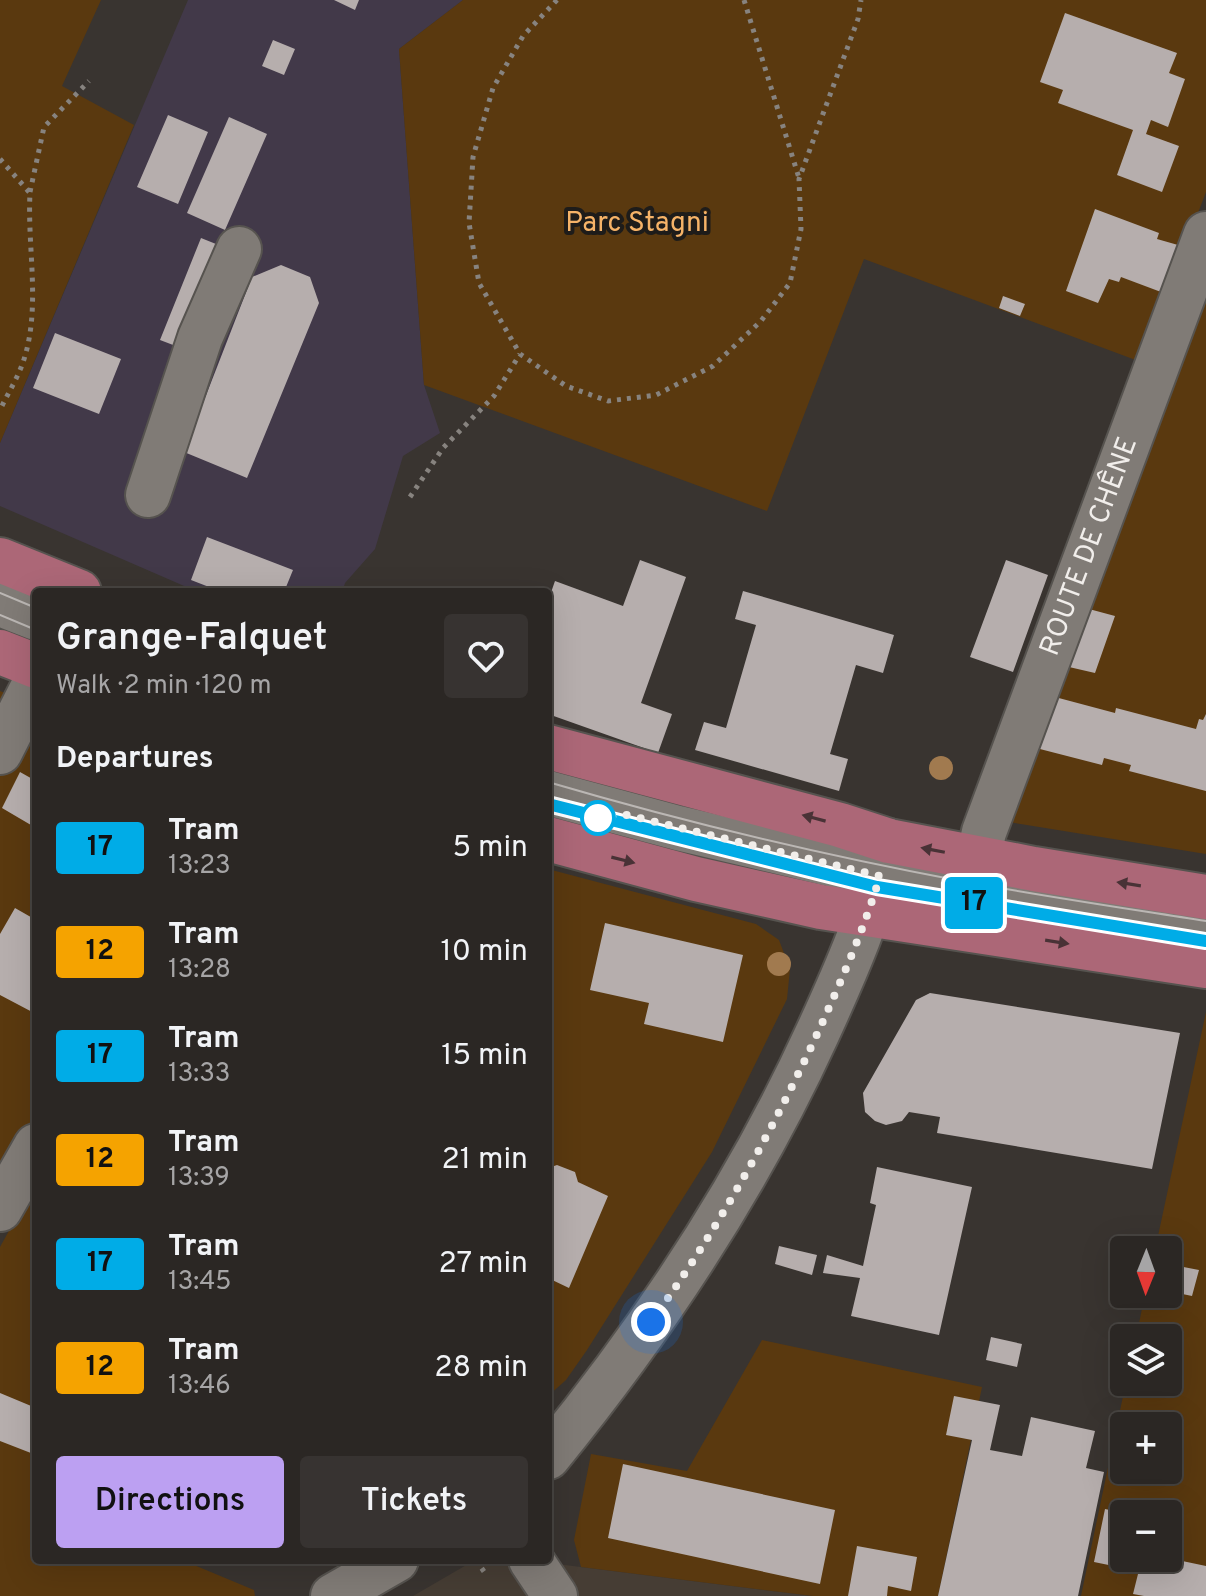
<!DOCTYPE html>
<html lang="en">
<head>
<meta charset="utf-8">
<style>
  :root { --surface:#2b2724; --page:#373331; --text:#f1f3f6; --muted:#a6a5a6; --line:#474441; --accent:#bca0f2 }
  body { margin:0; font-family:Overpass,sans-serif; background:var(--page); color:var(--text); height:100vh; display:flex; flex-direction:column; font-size:30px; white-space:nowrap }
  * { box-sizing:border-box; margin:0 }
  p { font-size:26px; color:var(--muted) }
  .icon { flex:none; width:44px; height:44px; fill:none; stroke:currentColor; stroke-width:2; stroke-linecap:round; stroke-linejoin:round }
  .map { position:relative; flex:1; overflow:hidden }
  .details { position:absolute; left:32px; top:588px; width:520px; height:976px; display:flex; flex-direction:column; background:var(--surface); border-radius:8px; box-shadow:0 8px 32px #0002,0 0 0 2px var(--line) }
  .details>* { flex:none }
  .badge { padding:0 16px; border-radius:6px; font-size:28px; line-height:52px }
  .needle { width:52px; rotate:181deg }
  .fabs { position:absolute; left:1110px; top:1236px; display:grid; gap:16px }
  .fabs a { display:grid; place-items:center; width:72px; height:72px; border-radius:8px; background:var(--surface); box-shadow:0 8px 32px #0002,0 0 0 2px var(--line); font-size:40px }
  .you { position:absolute; width:40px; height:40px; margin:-20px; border:6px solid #fff; border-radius:50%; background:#1a73e8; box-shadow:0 0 0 12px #1a73e833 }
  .map>.badge { position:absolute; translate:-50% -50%; box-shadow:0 0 0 4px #fff }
  h2 { padding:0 24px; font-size:30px; line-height:72px }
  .round { display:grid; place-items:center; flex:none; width:84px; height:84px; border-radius:8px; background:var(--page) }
  .summary { display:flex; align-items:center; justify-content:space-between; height:136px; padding:0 24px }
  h1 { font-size:38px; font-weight:600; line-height:60px }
  .primary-button { display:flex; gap:16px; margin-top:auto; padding:16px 24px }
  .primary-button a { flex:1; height:92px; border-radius:8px; background:var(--accent); color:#111; font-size:32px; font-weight:600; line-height:92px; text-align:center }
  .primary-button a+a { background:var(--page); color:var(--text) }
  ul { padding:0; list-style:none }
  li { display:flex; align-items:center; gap:24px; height:104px; padding:0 24px }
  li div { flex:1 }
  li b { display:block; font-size:30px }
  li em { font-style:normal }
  li .badge { min-width:88px; font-weight:700; text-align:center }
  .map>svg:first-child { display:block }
  .industrial { fill:#423949 }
  .built { fill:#463d34 }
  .green { fill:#5a390f; fill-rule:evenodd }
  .building { fill:#b6aead }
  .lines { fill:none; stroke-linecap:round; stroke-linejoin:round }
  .minor-casing { stroke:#56534f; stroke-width:48 }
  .major-casing { stroke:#56534f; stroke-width:48 }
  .path { stroke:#87837f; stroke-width:5; stroke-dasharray:4 6; stroke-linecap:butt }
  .minor { stroke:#807b76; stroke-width:44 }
  .major { stroke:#ac6777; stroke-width:44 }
  .tram { stroke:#bbb7b4; stroke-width:2 }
  .tree { fill:#a17a4f }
  .oneway { fill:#493236 }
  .line-casing { stroke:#fff; stroke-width:18 }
  .line { stroke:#00ace7; stroke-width:12 }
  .walk { stroke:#f1eeeb; stroke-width:8; stroke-dasharray:0 14.4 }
  .stop-dot { fill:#fff; stroke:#00ace7; stroke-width:4 }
  .labels { text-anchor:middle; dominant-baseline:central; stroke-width:8; stroke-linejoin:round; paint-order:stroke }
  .park-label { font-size:28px; fill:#f6b368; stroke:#1e1c1a }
  .street-label { font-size:28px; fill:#f1eeeb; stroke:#1e1c1a }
</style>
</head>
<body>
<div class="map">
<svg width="1206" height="1596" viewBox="0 0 1206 1596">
  <rect width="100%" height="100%" fill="#393430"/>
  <path class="industrial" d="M188,0h275l-64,49 25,336 16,48 -37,23 -28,93 -30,34 -3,9h-144l-198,-86v-63z"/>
  <path class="built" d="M475,1560h50l288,36h-400z"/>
  <path class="green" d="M0,0h101l-39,86 72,39 -134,318z
    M463,0h743v192l-65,170 -277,-103 -97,252 -343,-126 -25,-336z
    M1206,294v560l-197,-32z
    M0,691l5,2 5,22h26v398l-36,65z
    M548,869l208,55 23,16 11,29 -3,30 -75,153 -125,198 -21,30 -18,16z
    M1206,1012v584h-125l45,-214h42v-44h-32l9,-44h23v-44h-13zM1124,1426h44v44h-44zM1124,1514h44v44h-44z
    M36,1182v378h146l72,30 1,6h-255v-349z
    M762,1340l220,47 -44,209h-125l-232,-29 -7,-27 17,-86 96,17z"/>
  <path class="building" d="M334,0h25l-4,10z
    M1065,13l112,40 -8,20 16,6 -17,48 -17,-7 -5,14 33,12 -17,46 -45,-17 16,-45 -75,-27 5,-13 -23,-8z
    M273,40l22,9 -11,26 -22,-9z
    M168,115l40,17 -30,72 -41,-17z
    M229,117l38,17 -42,96 -38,-17z
    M1095,209l64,24 -2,6 21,6 -17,47 -40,-15 -2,5 -10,-3 -11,24 -32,-12z
    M201,238l20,8 -40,102 -21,-8z
    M281,265l29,12 9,26 -72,175 -63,-26 68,-175z
    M1003,296l22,8 -5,12 -21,-8z
    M55,333l66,26 -22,55 -66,-26z
    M207,537l86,33 -9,22h-62l-31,-12z
    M640,560l46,17 -45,126 31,11 -14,39 -110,-39v-113l7,-20 68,25z
    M1006,560l42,15 -35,97 -43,-15z
    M743,591l151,44 -11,38 -27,-8 -26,89 18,5 -9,32 -144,-41 9,-28 22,6 30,-103 -21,-6z
    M1089,609l26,7 -20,57 -26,-6z
    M1055,697l60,16 1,-5 80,21 3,-10 4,1 3,-6v77l-77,-20 2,-6 -27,-7 -2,7 -66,-17z
    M20,772l16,9v47l-34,-20z
    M15,908l21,12v94l-36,-19v-61z
    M605,923l138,32 -20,87 -79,-18 5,-21 -59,-13z
    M930,993l250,40 -28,136 -215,-36 3,-16 -31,-5 -7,9 -16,4 -11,-4 -10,-9 -2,-19 53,-93z
    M557,1165l18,7 3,10 30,14 -39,92 -21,-10v-110z
    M877,1167l95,20 -33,148 -88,-19 9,-38 -37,-5 4,-18 36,11 13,-61 -6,-2z
    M779,1246l38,9 -5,20 -37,-11z
    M1168,1264l31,6 -7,26 -24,-5z
    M991,1337l31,7 -5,23 -31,-7z
    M0,1393l36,15v47l-36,-14z
    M954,1396l46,9 -10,45 32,6 9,-39 64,14 -9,37 18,4 -26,124h-140l34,-156 -26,-5z
    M623,1464l212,46 -15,74 -212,-46z
    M1105,1509l19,4v45h12l-3,12 -39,-8z
    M857,1546l60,11 -6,34 -23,-5 -1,10h-39z
    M1142,1558h26l38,8v30h-62l-11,-2z"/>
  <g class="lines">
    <defs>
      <g id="minor">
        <path d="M148,495l52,-157 39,-89"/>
        <path d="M0,604l36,14"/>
        <path d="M0,752l36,-71"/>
        <path d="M548,793l130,35 202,48 326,55"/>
        <path id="s1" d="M978,859l6,-27 222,-598"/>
        <path d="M0,1209l36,-63"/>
        <path d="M548,1457c107,-131 199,-270 269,-423 29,-63 56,-125 72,-193"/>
        <path d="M531,1560l24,36"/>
        <path d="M333,1596l63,-36"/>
      </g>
      <path id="major" d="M0,560l79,32
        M0,652l36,14
        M548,747l292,78 49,16 145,28 172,28
        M548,839l148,40 125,28 385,59"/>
    </defs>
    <use href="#minor" class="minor-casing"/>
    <use href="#major" class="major-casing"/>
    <path class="path" d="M557,0l-34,36 -30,52 -20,69 -4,66 10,60 41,71 46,32 42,15 48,-6 57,-29 48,-45 29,-38 11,-54 -2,-50 59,-160 3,-19
      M744,0l55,178
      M0,159l30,34c-3,57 12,118 -8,172 -6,16 -15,30 -22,45
      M30,192l14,-65 45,-46
      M410,497l33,-49 51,-52 26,-42
      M476,1560l11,16"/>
    <use href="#minor" class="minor"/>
    <use href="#major" class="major"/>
    <path class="tram" d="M0,593l36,15
      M0,615l36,15
      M548,782c136,40 274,73 413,99 81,15 163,27 245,40
      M548,804l128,34 201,49 329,54"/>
  </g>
  <g class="tree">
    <circle cx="941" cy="768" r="12"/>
    <circle cx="779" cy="964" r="12"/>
  </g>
  <defs><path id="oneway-solid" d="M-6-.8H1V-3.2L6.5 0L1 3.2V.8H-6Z" transform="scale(2)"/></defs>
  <g class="oneway">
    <use href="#oneway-solid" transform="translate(814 818) rotate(-165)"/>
    <use href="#oneway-solid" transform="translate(933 850) rotate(-169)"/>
    <use href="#oneway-solid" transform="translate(623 860) rotate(14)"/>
    <use href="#oneway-solid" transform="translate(1129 884) rotate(-171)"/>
    <use href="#oneway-solid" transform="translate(1057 942) rotate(9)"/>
  </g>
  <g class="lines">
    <defs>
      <path id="line" d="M548,804l329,83 329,54"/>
    </defs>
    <use href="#line" class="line-casing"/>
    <use href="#line" class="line"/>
    <path class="walk" d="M598,818l29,-3 253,61c-16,53 -38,103 -61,154 -47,102 -102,201 -168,292"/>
  </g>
  <circle class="stop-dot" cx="598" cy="818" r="16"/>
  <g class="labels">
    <g class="park-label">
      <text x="637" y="224">Parc Stagni</text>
    </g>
    <g class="street-label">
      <text stroke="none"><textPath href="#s1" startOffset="332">ROUTE DE CHÊNE</textPath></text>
    </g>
  </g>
</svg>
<div class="fabs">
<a><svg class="needle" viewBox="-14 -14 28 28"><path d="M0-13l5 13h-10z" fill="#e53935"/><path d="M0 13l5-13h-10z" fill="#a6a5a6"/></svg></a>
<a><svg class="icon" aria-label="layers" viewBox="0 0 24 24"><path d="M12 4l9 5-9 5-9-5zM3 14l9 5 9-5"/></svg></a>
<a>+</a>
<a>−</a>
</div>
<div class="you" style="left:651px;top:1322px"></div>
<b class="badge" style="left:974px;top:903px;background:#00ace7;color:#111">17</b>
<section class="details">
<div class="summary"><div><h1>Grange-Falquet</h1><p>Walk · 2 min · 120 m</p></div><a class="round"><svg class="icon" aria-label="heart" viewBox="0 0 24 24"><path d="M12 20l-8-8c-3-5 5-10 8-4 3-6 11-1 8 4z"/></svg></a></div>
<h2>Departures</h2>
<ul>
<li><span class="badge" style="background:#00ace7;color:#111">17</span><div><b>Tram</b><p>13:23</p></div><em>5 min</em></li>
<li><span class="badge" style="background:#f5a300;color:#111">12</span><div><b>Tram</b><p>13:28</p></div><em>10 min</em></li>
<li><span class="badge" style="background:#00ace7;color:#111">17</span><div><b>Tram</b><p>13:33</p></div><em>15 min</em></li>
<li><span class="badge" style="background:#f5a300;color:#111">12</span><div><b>Tram</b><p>13:39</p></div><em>21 min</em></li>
<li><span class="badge" style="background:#00ace7;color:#111">17</span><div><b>Tram</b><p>13:45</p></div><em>27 min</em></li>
<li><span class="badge" style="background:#f5a300;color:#111">12</span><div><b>Tram</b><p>13:46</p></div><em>28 min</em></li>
</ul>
<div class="primary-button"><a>Directions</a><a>Tickets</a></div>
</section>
</div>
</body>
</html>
